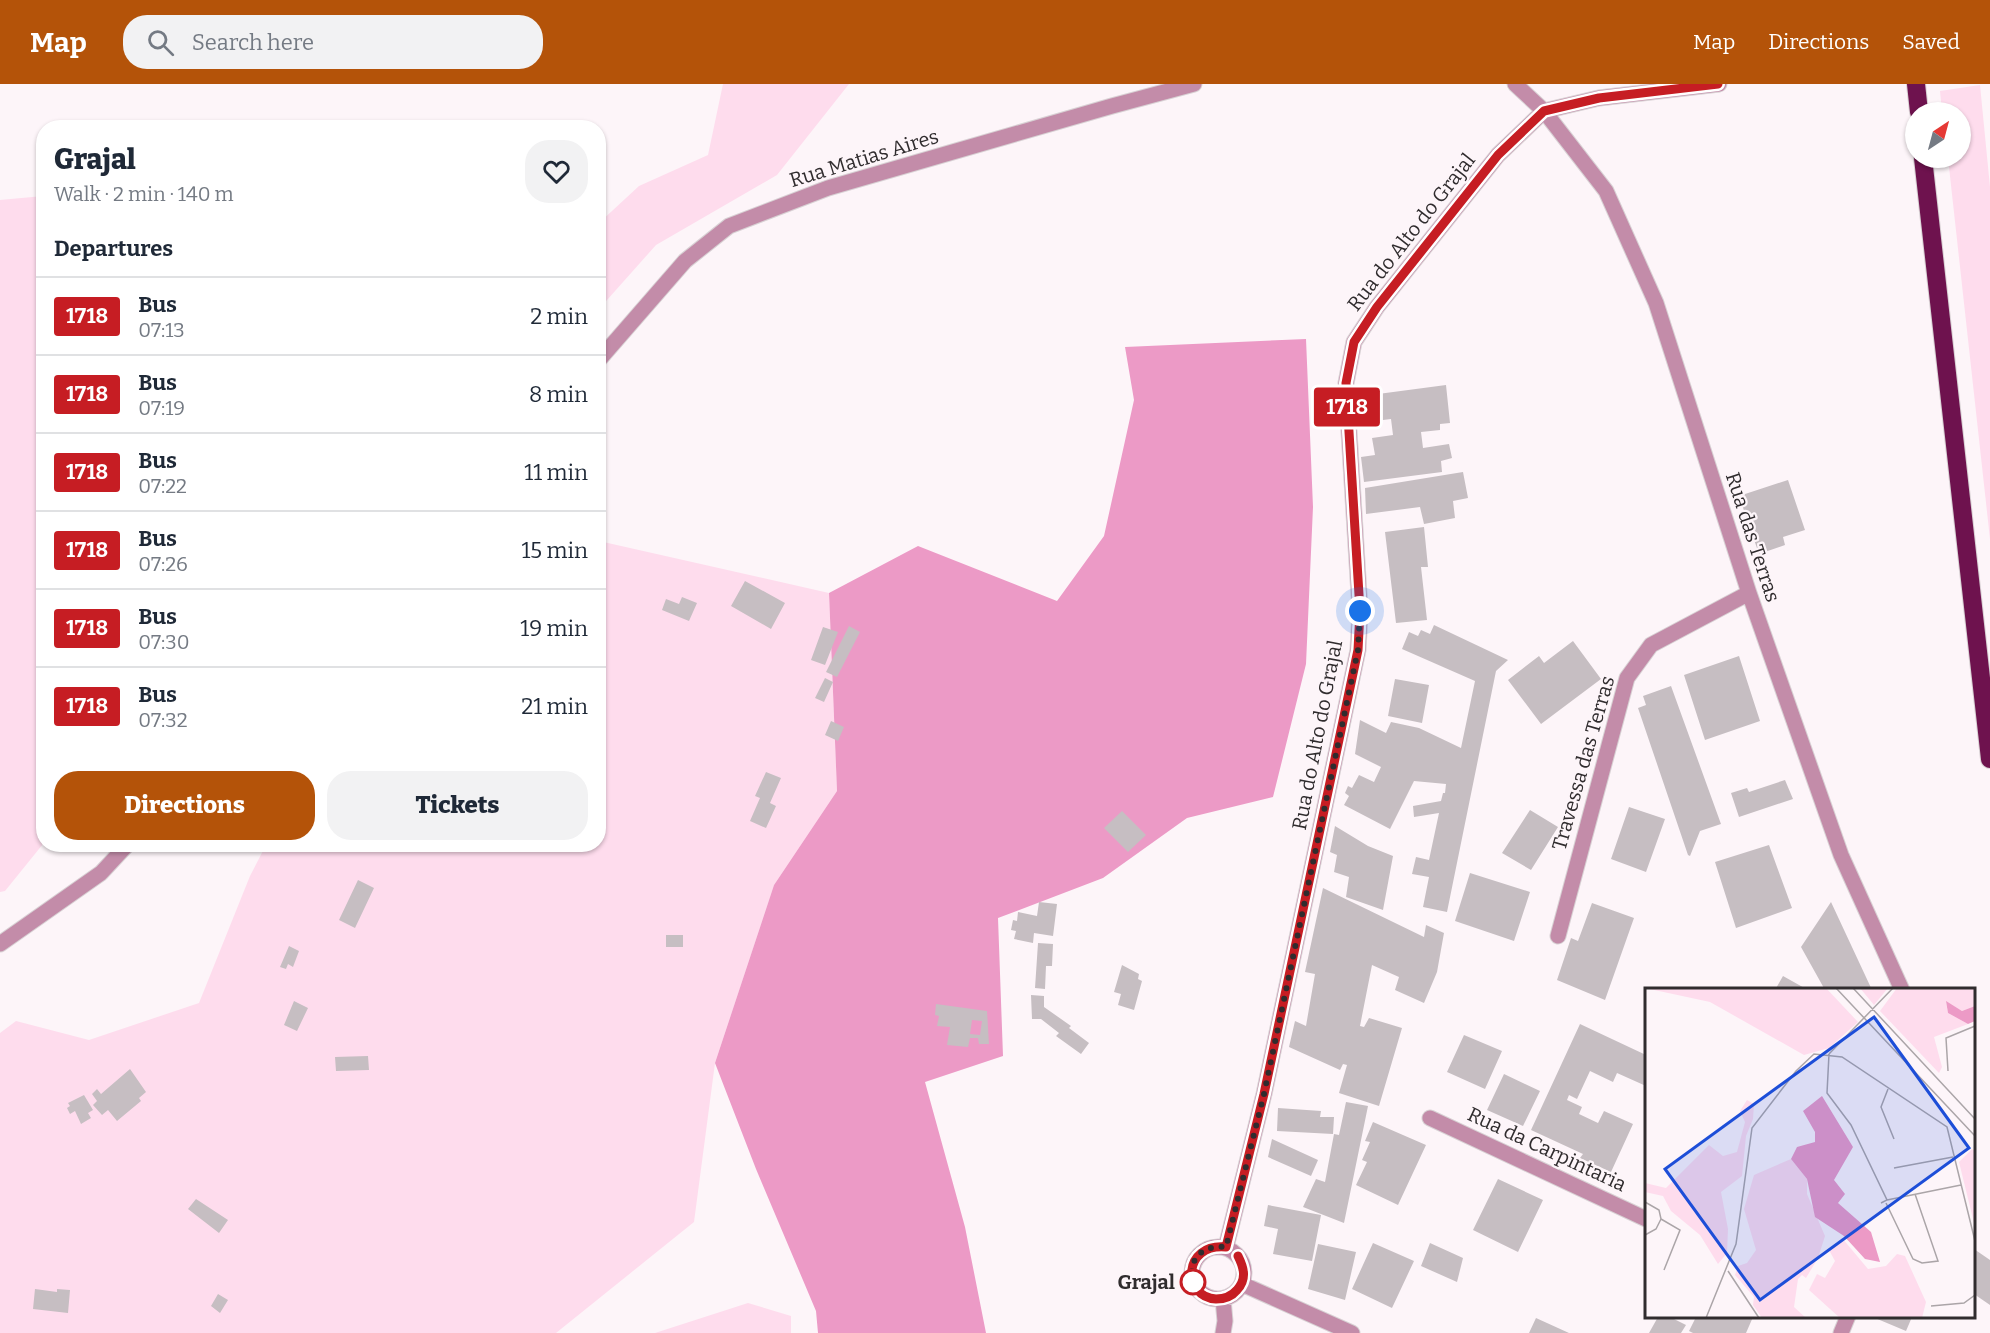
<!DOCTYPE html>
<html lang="en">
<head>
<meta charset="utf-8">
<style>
  :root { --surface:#fff; --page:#f2f2f3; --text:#1f2937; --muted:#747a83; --line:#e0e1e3; --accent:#b45309 }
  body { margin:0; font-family:Bitter,serif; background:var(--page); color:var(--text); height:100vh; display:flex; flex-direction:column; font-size:22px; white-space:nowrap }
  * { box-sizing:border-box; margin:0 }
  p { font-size:20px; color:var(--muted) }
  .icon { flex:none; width:33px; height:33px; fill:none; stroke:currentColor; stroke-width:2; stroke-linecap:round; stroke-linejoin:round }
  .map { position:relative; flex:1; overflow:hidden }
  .sheet { position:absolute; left:36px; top:36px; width:570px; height:732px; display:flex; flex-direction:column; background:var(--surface); border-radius:24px; box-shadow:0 2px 4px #0004 }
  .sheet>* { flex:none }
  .badge { padding:0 12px; border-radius:4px; font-size:21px; line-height:39px }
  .needle { width:39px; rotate:36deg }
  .buttons { position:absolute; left:1905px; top:18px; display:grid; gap:12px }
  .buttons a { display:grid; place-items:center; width:66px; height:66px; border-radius:50%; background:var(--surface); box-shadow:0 2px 4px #0004; font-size:30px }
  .you { position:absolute; width:30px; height:30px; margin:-15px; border:4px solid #fff; border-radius:50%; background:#1a73e8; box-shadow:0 0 0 9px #1a73e833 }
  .map>.badge { position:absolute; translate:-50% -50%; box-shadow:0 0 0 3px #fff }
  h2 { padding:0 18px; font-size:22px; line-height:54px }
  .round { display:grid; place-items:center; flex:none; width:63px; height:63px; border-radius:24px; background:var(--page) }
  .overview { display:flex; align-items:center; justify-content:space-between; height:102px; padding:0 18px }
  h1 { font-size:28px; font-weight:800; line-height:45px }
  .action { display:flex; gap:12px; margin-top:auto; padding:12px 18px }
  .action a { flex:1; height:69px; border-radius:24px; background:var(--accent); color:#fff; font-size:24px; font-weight:800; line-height:69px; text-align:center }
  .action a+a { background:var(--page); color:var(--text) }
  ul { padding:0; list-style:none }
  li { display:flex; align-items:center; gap:18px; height:78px; padding:0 18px; border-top:2px solid var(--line) }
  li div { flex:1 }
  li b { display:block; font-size:22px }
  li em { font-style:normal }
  li .badge { min-width:66px; font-weight:700; text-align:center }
  header { display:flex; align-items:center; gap:36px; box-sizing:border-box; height:84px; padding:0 30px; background:var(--accent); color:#fff }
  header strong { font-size:28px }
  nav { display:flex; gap:33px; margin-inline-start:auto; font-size:21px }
  .search { width:420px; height:54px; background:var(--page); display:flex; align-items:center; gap:15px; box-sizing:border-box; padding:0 21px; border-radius:24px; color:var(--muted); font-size:22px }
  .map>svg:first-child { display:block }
  .green { fill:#fedced }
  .forest { fill:#ec9ac6 }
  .building { fill:#c6bec2; fill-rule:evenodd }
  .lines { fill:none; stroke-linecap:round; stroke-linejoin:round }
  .minor-casing { stroke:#d8d1d4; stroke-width:17 }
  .highway-casing { stroke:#d8d1d4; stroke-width:20 }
  .minor { stroke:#c38ca9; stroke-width:15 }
  .highway { stroke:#6e124e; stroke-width:18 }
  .line-casing { stroke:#fff; stroke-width:14 }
  .line { stroke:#c61d23; stroke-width:9 }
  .walk { stroke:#302c2e; stroke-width:6; stroke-dasharray:0 10.8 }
  .stop-dot { fill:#fff; stroke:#c61d23; stroke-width:3 }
  .labels { text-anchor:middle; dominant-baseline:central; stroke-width:4.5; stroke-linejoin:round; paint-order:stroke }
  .street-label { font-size:20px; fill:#302c2e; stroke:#fdf5f9 }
  .stop-label { font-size:20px; font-weight:bold; fill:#302c2e; stroke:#fdf5f9; text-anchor:end }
  .inset-road { fill:none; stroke:#aba5a8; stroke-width:1.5 }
  .view { fill:#1d4ed8; fill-opacity:0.15; stroke:#1d4ed8; stroke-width:3 }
  .inset-edge { fill:none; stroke:#302c2e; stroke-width:3 }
</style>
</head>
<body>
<header>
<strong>Map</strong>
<div class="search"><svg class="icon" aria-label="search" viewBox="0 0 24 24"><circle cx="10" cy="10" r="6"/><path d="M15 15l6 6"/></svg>Search here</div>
<nav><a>Map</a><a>Directions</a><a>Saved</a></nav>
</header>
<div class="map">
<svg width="1990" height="1249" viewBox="0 0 1990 1249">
  <rect width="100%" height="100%" fill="#fdf5f9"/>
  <path class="green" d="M723,0h126l-72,91 -121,70 -57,64v-86l40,-37 69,-31z
    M1980,1l10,102v352l-42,-381h12v-46h-18l-2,-21z
    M43,112v648l-38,47 -5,1v-692z
    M599,457l230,52 8,198 -63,94 -59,178 -21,159 -138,111h-556v-300l16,-12 73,19 110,-37 51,-127 16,-31 332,-1z
    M748,1219l43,13v17h-136z"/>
  <path class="forest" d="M1306,255l7,168 -7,157 -33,133 -86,21 -84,60 -105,40 5,138 -78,26 40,145 21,106h-168l-2,-22 -60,-142 -41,-106 59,-178 63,-94 -8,-198 89,-47 139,55 47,-65 30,-136 -9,-53z"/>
  <path class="building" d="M1446,301l4,38 -10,1v6l-19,2 2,16 26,-4 3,14 -11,3 1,11 -78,10 -3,-25 14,-2 -3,-17 21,-3 -2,-16 -24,3 -4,-26z
    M1463,388l5,26 -15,3 2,17 -31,6 -4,-17 -54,7 -1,-26z
    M1788,396l17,50 -22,7 2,8 -26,9 -20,-58z
    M1424,443l4,40h-7l6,53 -31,3 -11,-91z
    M745,497l40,22 -14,26 -40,-23z
    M682,513l15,6 -8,18 -27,-11 4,-11 13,5z
    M1434,541l74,35 -12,11 -49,241 -24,-5 6,-30 -17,-3 4,-17 13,3 10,-47 -25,4 -1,-11 28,-5 2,-8h2l1,-9 -32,-3 -24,48 -46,-24 5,-9 -4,-3 3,-7 4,2 7,-13 15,7 7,-15 -26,-13 5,-34 26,13 5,-11 28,6 42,20 14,-67 -73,-32 7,-17 9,4 3,-6 9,4z
    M849,542l11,6 -23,45 -11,-5z
    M823,543l15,5 -13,33 -14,-5z
    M1573,557l28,38 -60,45 -33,-44 31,-24 5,7z
    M1739,572l21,65 -55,19 -21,-65z
    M825,594l8,4 -9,20 -9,-4z
    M1395,595l34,6 -7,38 -34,-7z
    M1671,602l50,138 -21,7 -10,25 -2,-1 -50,-147 8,-3 -3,-9z
    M831,637l13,6 -6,14 -13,-6z
    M766,688l15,6 -11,25 6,3 -10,22 -16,-7 10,-23 -5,-2z
    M1785,696l8,19 -54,18 -8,-24 16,-5 2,4z
    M1629,723l36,12 -19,53 -35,-13z
    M1530,726l28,17 -27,43 -29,-17z
    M1122,727l24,24 -18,17 -24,-24z
    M1335,742l33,20 25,10 -10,54 -37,-13 3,-20 -15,-5 3,-17 -7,-3z
    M1769,761l23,63 -56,20 -21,-66z
    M1470,789l60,19 -16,49 -59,-20z
    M358,796l16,8 -19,40 -16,-8z
    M1323,804l101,49 2,-12 18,8 -7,39 -13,31 -29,-13 4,-13 -27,-12 -12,61 4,1 5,-9 33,10 -23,78 -40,-13 8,-28 -4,-1 -3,6 -51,-23 6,-26 11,5 9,-52 -10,-2z
    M1039,818l18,2 -4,32 -19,-3 -1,10 -19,-4 2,-8 -5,-1 2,-10 4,1 1,-9 19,4z
    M1831,818l41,88h-47l-24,-43z
    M1592,819l42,15 -29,82 -48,-20 14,-42 7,3z
    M666,851h17v12h-17z
    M1038,859l15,1 -1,22h-6l-1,23 -10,-1z
    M289,862l10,5 -6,16 -5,-3 -2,5 -6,-2z
    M1122,881l17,9 -1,5 4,2 -8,29 -16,-5 3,-11 -7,-2z
    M1783,892l25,14h-33z
    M1031,911l13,1v11l27,19 -2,2 20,15 -8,11 -25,-18 3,-3 -18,-14h-9z
    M294,917l14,7 -11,23 -13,-6z
    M936,920l51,7 2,33h-10l-1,-6h-8l-2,9 -21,-2 3,-18 -13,-1 2,-10 -4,-1zM972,936l10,1 -2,14 -10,-1z
    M1580,940l66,31v31l-29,-13 -4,9 -23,-11 -13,28 -8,-4 -2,5 15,7 -3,7 19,9 6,-12 29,13 -22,48 -31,-14 3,-4 -52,-24z
    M1464,951l38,16 -17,38 -38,-17z
    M368,972l1,14 -33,1 -1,-14z
    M130,985l16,23 -7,6 2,3 -24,20 -9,-11 -6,5 -9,-10 4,-4 -5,-7 5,-5 4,5z
    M1504,990l36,17 -17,35 -36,-16z
    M84,1011l9,15 -5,3 3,5 -10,6 -6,-13 -5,3 -3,-6 3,-2 -2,-3z
    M1346,1018l22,4 -24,117 -41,-16 13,-28 9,3 9,-48 5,1z
    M1278,1024l43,3 -1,6h14l-1,17 -56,-3z
    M1373,1038l53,23 -28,60 -42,-20 11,-23 -5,-2 8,-18 -5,-1z
    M1272,1055l46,21 -7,16 -43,-19z
    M1498,1095l45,21 -25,52 -45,-22z
    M196,1115l32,21 -9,13 -31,-24z
    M1268,1121l53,10 -9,46 -39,-7 5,-25 -14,-3z
    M1373,1159l41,18 -22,47 -40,-19z
    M1430,1159l33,15 -6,24 -36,-16z
    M1318,1160l38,8 -11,48 -37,-11z
    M1974,1165l16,11v45l-16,-11z
    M35,1205l22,3v-3l13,1 -2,23 -35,-4z
    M218,1210l10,6 -8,13 -9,-7z
    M1658,1233h12l16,8 -5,8h-32z
    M1696,1233h57l-7,16h-53l-4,-2z
    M1876,1233h36l-6,14 -31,-13z
    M1536,1234l33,15h-40z"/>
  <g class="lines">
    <defs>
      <path id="minor" d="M1515,0l29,27 62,80 50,112 93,290 92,262 61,135
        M1544,27l55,-13 120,-14
        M598,277l87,-100 44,-35 99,-38 284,-82 82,-22
        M1558,852l69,-258 24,-33 98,-52
        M0,860l101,-71 27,-29
        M1430,1034l216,101
        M1192 1189a26 26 0 1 1 52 0a26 26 0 1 1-52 0Z
        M1226,1163l38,-153 94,-444 2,-39 -14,-228 8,-41 23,-35 121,-152 46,-44
        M1242,1200l110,49
        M1223,1215l2,22 -2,12
        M1841,1249l7,-17"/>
      <path id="highway" d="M1916,0l3,28
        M1923,74l67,601"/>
    </defs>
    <use href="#minor" class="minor-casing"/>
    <use href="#highway" class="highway-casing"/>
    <use href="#minor" class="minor"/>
    <use href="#highway" class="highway"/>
  </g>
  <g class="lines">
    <defs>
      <path id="line" d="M1238,1172c6,12 9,23 -1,34 -5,6 -13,9 -21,9 -34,-2 -34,-56 10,-52l38,-153 94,-444 2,-39 -14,-228 8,-41 23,-35 121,-152 46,-44 55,-13 119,-14"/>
    </defs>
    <use href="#line" class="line-casing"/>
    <use href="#line" class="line"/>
    <path class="walk" d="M1193,1198c-5,-23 8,-37 33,-35l38,-153 94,-444 2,-39"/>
  </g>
  <circle class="stop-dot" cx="1193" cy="1198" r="12"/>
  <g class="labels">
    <g class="street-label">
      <text transform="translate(864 74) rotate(-17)">Rua Matias Aires</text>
      <text transform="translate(1411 148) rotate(-52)">Rua do Alto do Grajal</text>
      <text transform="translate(1753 453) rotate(72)">Rua das Terras</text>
      <text transform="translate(1317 651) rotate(-79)">Rua do Alto do Grajal</text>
      <text transform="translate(1583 679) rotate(-74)">Travessa das Terras</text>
      <text transform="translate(1547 1065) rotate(25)">Rua da Carpintaria</text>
    </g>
    <g class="stop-label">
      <text x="1175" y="1198">Grajal</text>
    </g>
  </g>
  <g transform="translate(1645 904)">
    <rect width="330" height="330" fill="#fdf5f9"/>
    <path d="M0,0h181l32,34 -29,26 -25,7 -94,-53zM215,0h28l-14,17zM252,0h78v18l-13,5 -16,-9 2,11 20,11 -34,13 8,30 -3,6 -59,-62zM102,112l7,4 -1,15 -7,17 -4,40 -21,16 7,37 -1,24 -9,11 -18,-29 -29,-24 -8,-15 -18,-4v-9l21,5 43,-43 14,11 14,-4 8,-30 -5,-11zM327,161l3,2v76l-16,-65zM146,171l16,20v15l18,42 -7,22 -12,20 -4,-3 -4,4 -4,28 12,11h-44l-9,-13 1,-8 -19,-22 3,-9 9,-3 9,-13 -12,-41 10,-34zM197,250l26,31 18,-3 11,-12 8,2 21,46 -4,16h-82l-31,-28 8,-16 8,4 10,-17 -6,-11z" fill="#fedced"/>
    <path d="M301,13l16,10 13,-5v15l-7,3 -20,-11zM177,108l31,51 -19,33 11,14 -7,9 33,29 9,30 -15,-3 -21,-23 -29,-19 -8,-38 -16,-20 6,-12 18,-5v-10l-12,-21z" fill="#ec9ac6"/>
    <path class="inset-road" d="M191,0l139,148M208,0l122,131M184,66l-2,39 24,32 36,75 -6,3M184,66l64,-66M303,83l-2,-33 29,-12M243,101l-7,18 13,32M249,180l59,-11M242,212l74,-15M0,214l14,8 2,9 -5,10 -11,6M241,215l27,56 9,4 16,-2 -23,-67M16,231l19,11 -16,40M83,283l31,47M286,318l33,-3 11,-8M61,330l30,-74 16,-116 44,-57 18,-17 28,3 105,70 28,114"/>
    <path class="view" d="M229,29l95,131 -209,152 -95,-131z"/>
    <rect width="330" height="330" class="inset-edge"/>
  </g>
</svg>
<div class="buttons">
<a><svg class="needle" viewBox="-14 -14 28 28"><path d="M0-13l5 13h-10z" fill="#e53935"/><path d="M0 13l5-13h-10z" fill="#747a83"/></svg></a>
</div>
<div class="you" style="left:1360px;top:527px"></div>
<b class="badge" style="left:1347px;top:323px;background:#c61d23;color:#fff">1718</b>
<section class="sheet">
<div class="overview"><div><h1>Grajal</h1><p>Walk · 2 min · 140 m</p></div><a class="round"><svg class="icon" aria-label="heart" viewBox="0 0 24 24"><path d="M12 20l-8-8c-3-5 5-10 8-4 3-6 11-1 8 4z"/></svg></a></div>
<h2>Departures</h2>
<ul>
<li><span class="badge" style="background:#c61d23;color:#fff">1718</span><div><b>Bus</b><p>07:13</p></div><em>2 min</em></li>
<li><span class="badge" style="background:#c61d23;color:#fff">1718</span><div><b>Bus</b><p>07:19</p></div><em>8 min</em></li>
<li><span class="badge" style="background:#c61d23;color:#fff">1718</span><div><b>Bus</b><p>07:22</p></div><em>11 min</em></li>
<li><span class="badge" style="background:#c61d23;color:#fff">1718</span><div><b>Bus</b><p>07:26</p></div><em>15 min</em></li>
<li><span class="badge" style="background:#c61d23;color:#fff">1718</span><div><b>Bus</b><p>07:30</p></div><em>19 min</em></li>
<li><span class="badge" style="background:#c61d23;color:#fff">1718</span><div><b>Bus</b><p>07:32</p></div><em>21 min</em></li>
</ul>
<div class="action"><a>Directions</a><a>Tickets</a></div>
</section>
</div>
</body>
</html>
